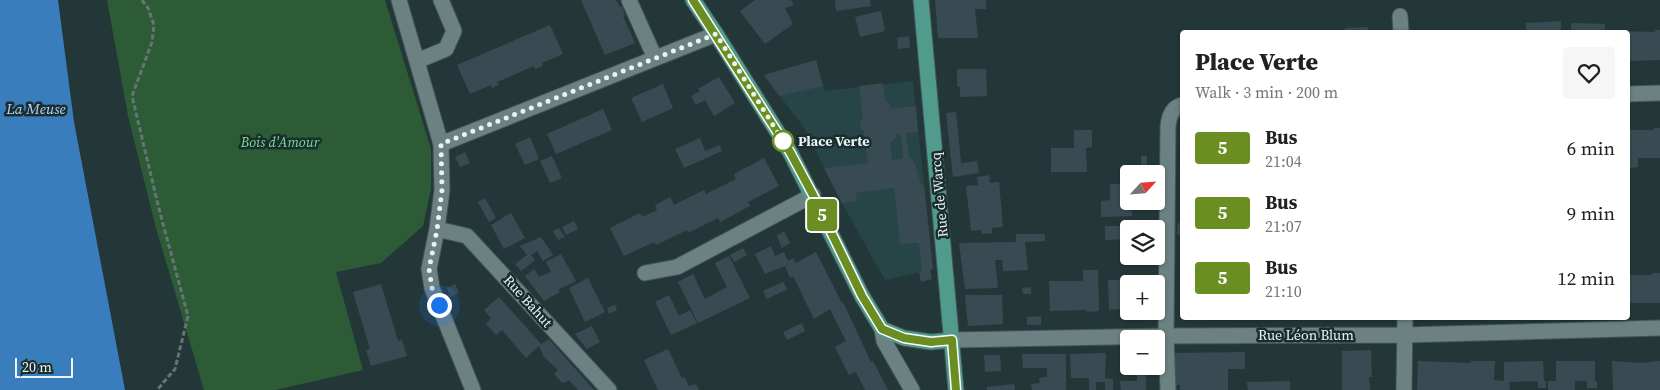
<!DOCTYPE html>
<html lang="en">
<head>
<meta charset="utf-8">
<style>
  :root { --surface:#fff; --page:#f6f6f6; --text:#202124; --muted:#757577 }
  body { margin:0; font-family:"Source Serif 4",serif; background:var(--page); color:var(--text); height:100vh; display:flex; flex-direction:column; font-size:19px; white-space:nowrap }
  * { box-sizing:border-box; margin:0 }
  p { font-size:16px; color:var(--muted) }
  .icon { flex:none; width:28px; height:28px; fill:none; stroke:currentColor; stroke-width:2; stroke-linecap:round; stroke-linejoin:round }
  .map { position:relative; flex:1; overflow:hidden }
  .panel { position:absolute; left:1180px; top:30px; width:450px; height:290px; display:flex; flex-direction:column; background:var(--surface); border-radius:5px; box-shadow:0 1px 4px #0004 }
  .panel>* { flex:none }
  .badge { padding:0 10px; border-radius:4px; font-size:18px; line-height:32px }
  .needle { width:32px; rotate:64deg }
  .buttons { position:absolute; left:1120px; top:165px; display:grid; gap:10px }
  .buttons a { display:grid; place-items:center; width:45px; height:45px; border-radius:5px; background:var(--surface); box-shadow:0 1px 4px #0004; font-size:25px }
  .scale { position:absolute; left:15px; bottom:12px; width:58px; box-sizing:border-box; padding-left:5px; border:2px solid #e8f3f4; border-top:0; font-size:14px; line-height:18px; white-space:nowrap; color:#e8f3f4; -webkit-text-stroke:4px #1a2d2e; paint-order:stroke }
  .you { position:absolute; width:25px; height:25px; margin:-12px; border:4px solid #fff; border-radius:50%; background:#1a73e8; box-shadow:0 0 0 8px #1a73e833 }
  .map>.badge { position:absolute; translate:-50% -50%; box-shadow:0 0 0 2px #fff }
  .round { display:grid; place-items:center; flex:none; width:52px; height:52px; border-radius:5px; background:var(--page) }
  .head { display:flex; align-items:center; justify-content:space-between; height:85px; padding:0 15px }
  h1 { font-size:24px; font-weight:800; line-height:38px }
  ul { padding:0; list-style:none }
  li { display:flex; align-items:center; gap:15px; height:65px; padding:0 15px }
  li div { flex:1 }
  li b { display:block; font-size:19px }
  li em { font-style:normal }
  li .badge { min-width:55px; font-weight:700; text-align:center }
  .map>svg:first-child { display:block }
  .built { fill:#274446 }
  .green { fill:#2d5b36 }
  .water { fill:#397dbc }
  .building { fill:#394b52; fill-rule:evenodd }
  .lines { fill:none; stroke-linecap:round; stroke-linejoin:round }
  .minor-casing { stroke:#445656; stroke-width:17 }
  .major-casing { stroke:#445656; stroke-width:17 }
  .path { stroke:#657576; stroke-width:3; stroke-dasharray:5 2.5; stroke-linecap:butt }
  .minor { stroke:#6c8182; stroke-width:15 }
  .major { stroke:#509b8c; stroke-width:15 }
  .line-casing { stroke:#fff; stroke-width:11 }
  .line { stroke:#6b8e23; stroke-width:8 }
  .walk { stroke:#e8f3f4; stroke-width:5; stroke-dasharray:0 9 }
  .stop-dot { fill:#fff; stroke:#6b8e23; stroke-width:2.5 }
  .labels { text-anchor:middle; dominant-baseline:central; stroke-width:5; stroke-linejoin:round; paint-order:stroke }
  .stop-label { font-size:14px; font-weight:bold; fill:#e8f3f4; stroke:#1a2d2e; text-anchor:start }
  .park-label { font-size:14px; font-style:italic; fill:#79df8d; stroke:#1a2d2e }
  .street-label { font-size:14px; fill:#e8f3f4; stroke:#1a2d2e }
  .water-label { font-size:15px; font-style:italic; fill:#b2d4f6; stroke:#1a2d2e }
</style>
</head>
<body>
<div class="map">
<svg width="1660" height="390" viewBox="0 0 1660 390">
  <rect width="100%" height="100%" fill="#243738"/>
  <path class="built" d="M816,60l9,31 88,-10 20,188 -48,11 -43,-77 -37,-74 -41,-54z"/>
  <path class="green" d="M107,0h278l46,149v40l-8,37 -42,37 -45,9 27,98 -88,20h-71l-48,-162 -28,-112z"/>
  <path class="water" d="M0,0h58l16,122 51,268h-125z"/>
  <path class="building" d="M581,0h35l4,7 2,-1 3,9 -2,1 12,27 -30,12z
    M755,0h36l3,5 -9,3 8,16 -28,20 -25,-33z
    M835,0h35l1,6 -35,5z
    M935,0h51v9h-11l3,29h-40z
    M881,11l4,20 -25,6 -5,-20z
    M1561,21v11h-35v-9z
    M1571,23l34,1v8h-34z
    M550,25l13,29 -21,9 1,3 -8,3 -1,-3 -37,16 2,3 -7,3 -1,-3 -21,9 -13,-29z
    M1368,27v5h-23v-4z
    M1655,30h5v30l-32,1v-29h-13v-1l40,1z
    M909,36l1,12 -12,1 -1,-11z
    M816,60l7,26 -44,10 -15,-21z
    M957,69h29l1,27 -27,1v-10l-3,-1z
    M719,77l16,26 -21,13 -9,-16 -9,5 -5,-9 9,-5 -2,-2z
    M883,83l2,17 4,3 2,6 25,-3 2,26 -12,1 3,24 3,2 4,8 5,18h3l9,84 -3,1 2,9 -11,3 -2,-10h3l-3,-29 -19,1 -6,-56 -38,5 1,8 -15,2 -18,-35 44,-5 -4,-33h-3l-1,-10 3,-1 -4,-33zM896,134h5l2,25 -11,1 -2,-17 6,-5z
    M663,84l10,24 -31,14 -11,-24z
    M603,109l9,21 -56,24 -9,-20z
    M956,112l5,51 16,-2 2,12 -26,4 -7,-64z
    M1628,128h2v2h24v-2h6v30h-22v9l-10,1z
    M1074,130h18v17l-6,1 1,24h-36v-24h23z
    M530,137l9,22 -14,6 -10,-21z
    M700,138l5,13 15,-6 2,6 -38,17 -9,-19z
    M465,152l5,11 -10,4 -5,-10z
    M552,156l10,22 -12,5 -10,-22z
    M1141,156h6v9l-6,1z
    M764,158l15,28 -31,16 2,4 -30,16 -2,-4 -30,15 -1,-3 -31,15 -2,-3 -30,14 -14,-28 30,-15 2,4 15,-7 -2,-5 15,-8 4,8 30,-15 2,4 30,-15 -2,-5z
    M989,175l1,8 9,-1 4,45 -11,1v5l-10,1 -1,-4 -10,1 -5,-45 12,-1 -1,-8z
    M1110,184h19v17h3v15l-31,1v-16l9,-1z
    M485,198l11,20 -7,4 -11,-20z
    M511,213l14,25 -21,11 -13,-24z
    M574,221l4,8 -12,6 -4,-8z
    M1178,223h4v12h-5z
    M1105,226h20v13l-20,1z
    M1147,226v3h-19v-2z
    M559,228l6,9 -7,3 -5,-9z
    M784,231l6,12 -8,5 -5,-12z
    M1016,234h29v7l-20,1 3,28 -25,1 -1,-11h-7l3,28 -33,1 -6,-46 57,-1z
    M541,237l12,18 -10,6 -6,-10 -6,4 4,5 -14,11 -6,-7 12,-9 -7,-9z
    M771,246l4,10 9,-4 4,9 5,-3 3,5 20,-11 26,51 1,-1 28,60 2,-1 15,29h-23l-9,-18 -7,3 -14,-28 11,-6 -16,-32 -16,10 -21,-43 -3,2 -5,-12 -20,8 -10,-20z
    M743,248l4,7 -13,7 -4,-7z
    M561,254l15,27 -18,9 2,2 -16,9 -19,-25 9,-7 5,8 9,-4 3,-1 -5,-10z
    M729,256l21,42 -52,25 -20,-41 15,-8 12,25 22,-12 -12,-24z
    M1083,270h15l1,41 -12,1v-2l-37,1 -1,-30h34z
    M1652,273h8v30h-32v-28h24z
    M588,278l17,34 -20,10 -16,-34z
    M1108,280h33v4h-12v17l-6,1v7l-14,1z
    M783,282l4,7 -20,10 -4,-8z
    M381,284l17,57 4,-1 5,16 -36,10 -5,-16 4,-1 -17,-57z
    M455,284l4,9 -9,4 -3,-9z
    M1031,287v7h-8l-1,-6z
    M669,295l10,21 11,-6 7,13 -26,12 -16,-33z
    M965,295h37l1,29 -35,2z
    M499,297l42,47 8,-5 45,51h-16l-9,-10 -3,2 -4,1 -8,-9 4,-4 -14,-13 -5,-11 -13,12 -24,-28 -6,5 -10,-11 5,-6 -7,-8z
    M615,305l2,5 -8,4 -2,-6z
    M1041,316v9h-14v-8z
    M802,323l3,8 -18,9 -4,-8z
    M592,326l8,16 -13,7 -12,-15z
    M668,349l14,29 3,-1 4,9 7,-2 3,6h-41l-14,-30z
    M1371,350l1,27h-3l1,13h-28v-39z
    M1245,352v17h-17v21h-48v-5h-5v-32z
    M1106,353l-1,25 8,1v11h-8v-8h-9v8h-7v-12h-18l-1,-24z
    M1022,354h44v36h-34l-1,-6 9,-1 -1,-5 8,-1v-9h-24z
    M984,355h16l1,16 -16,1z
    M1418,361l52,2 1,-2h24l-1,19 10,1v-19l39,-1 1,20h2v7h-8v-7l-29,1 1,8h-93z
    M1556,361h39v20h2v7h-10v-7h-12v9h-27v-9h8z
    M1612,361l28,2 20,-2v29h-47z
    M1137,373h9v17h-25l-1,-9h17z
    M1290,381v9h-42l-1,-8z
    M1014,384l1,6h-28v-3z"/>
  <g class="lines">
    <defs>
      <path id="minor" d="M399,0l42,144 1,46 -5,39 -8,40 3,19 41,102
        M629,0l26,58
        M1400,16l1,16
        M417,61l29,-12 8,-18 -13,-31
        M1628,94l32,-1
        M441,144l275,-110
        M437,229l30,7 142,154
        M645,273l32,-6 136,-72
        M882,329l2,12 28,49
        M952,340l214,-4 239,-1 255,-7
        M1168,390l-2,-54 2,-210c1,-9 4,-19 14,-21
        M1404,390l1,-72"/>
      <path id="major" d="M693,0l23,34 74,118 72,144 20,33 22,9 27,4 21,-2
        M921,0l35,390"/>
    </defs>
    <use href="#minor" class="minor-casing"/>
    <use href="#major" class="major-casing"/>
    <path class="path" d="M142,0l6,8 6,17 -2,17 -20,54 27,113 29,107 -13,53 -18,21"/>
    <use href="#minor" class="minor"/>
    <use href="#major" class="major"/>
  </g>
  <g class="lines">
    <defs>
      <path id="line" d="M693,0l97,152 23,43 49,101 20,33 22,9 27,4 21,-2 4,50"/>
    </defs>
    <use href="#line" class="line-casing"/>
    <use href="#line" class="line"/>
    <path class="walk" d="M439,305l-7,-17 -3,-19 8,-39 5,-40 -1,-46 275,-110 67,107"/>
  </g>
  <circle class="stop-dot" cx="783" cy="141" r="10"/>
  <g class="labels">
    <g class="stop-label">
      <text x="798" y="141">Place Verte</text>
    </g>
    <g class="park-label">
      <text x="280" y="142">Bois d'Amour</text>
    </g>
    <g class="street-label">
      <text transform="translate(939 195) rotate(-95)">Rue de Warcq</text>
      <text transform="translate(528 301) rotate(48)">Rue Bahut</text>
      <text x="1306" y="335">Rue Léon Blum</text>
    </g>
    <g class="water-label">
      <text x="36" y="108">La Meuse</text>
    </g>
  </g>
</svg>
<div class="buttons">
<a><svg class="needle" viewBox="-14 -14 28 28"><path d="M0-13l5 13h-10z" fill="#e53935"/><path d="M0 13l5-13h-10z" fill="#757577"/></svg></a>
<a><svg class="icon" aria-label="layers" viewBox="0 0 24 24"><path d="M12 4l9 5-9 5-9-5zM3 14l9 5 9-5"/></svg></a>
<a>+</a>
<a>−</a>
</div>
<div class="scale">20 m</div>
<div class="you" style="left:439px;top:305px"></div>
<b class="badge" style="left:822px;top:215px;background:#6b8e23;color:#fff">5</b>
<section class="panel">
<div class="head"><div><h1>Place Verte</h1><p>Walk · 3 min · 200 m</p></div><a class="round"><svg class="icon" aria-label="heart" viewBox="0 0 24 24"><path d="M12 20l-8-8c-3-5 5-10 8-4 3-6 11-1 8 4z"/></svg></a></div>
<ul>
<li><span class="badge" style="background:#6b8e23;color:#fff">5</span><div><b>Bus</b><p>21:04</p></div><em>6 min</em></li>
<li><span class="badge" style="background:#6b8e23;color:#fff">5</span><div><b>Bus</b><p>21:07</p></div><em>9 min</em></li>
<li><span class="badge" style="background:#6b8e23;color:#fff">5</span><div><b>Bus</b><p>21:10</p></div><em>12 min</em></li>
</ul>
</section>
</div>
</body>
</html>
